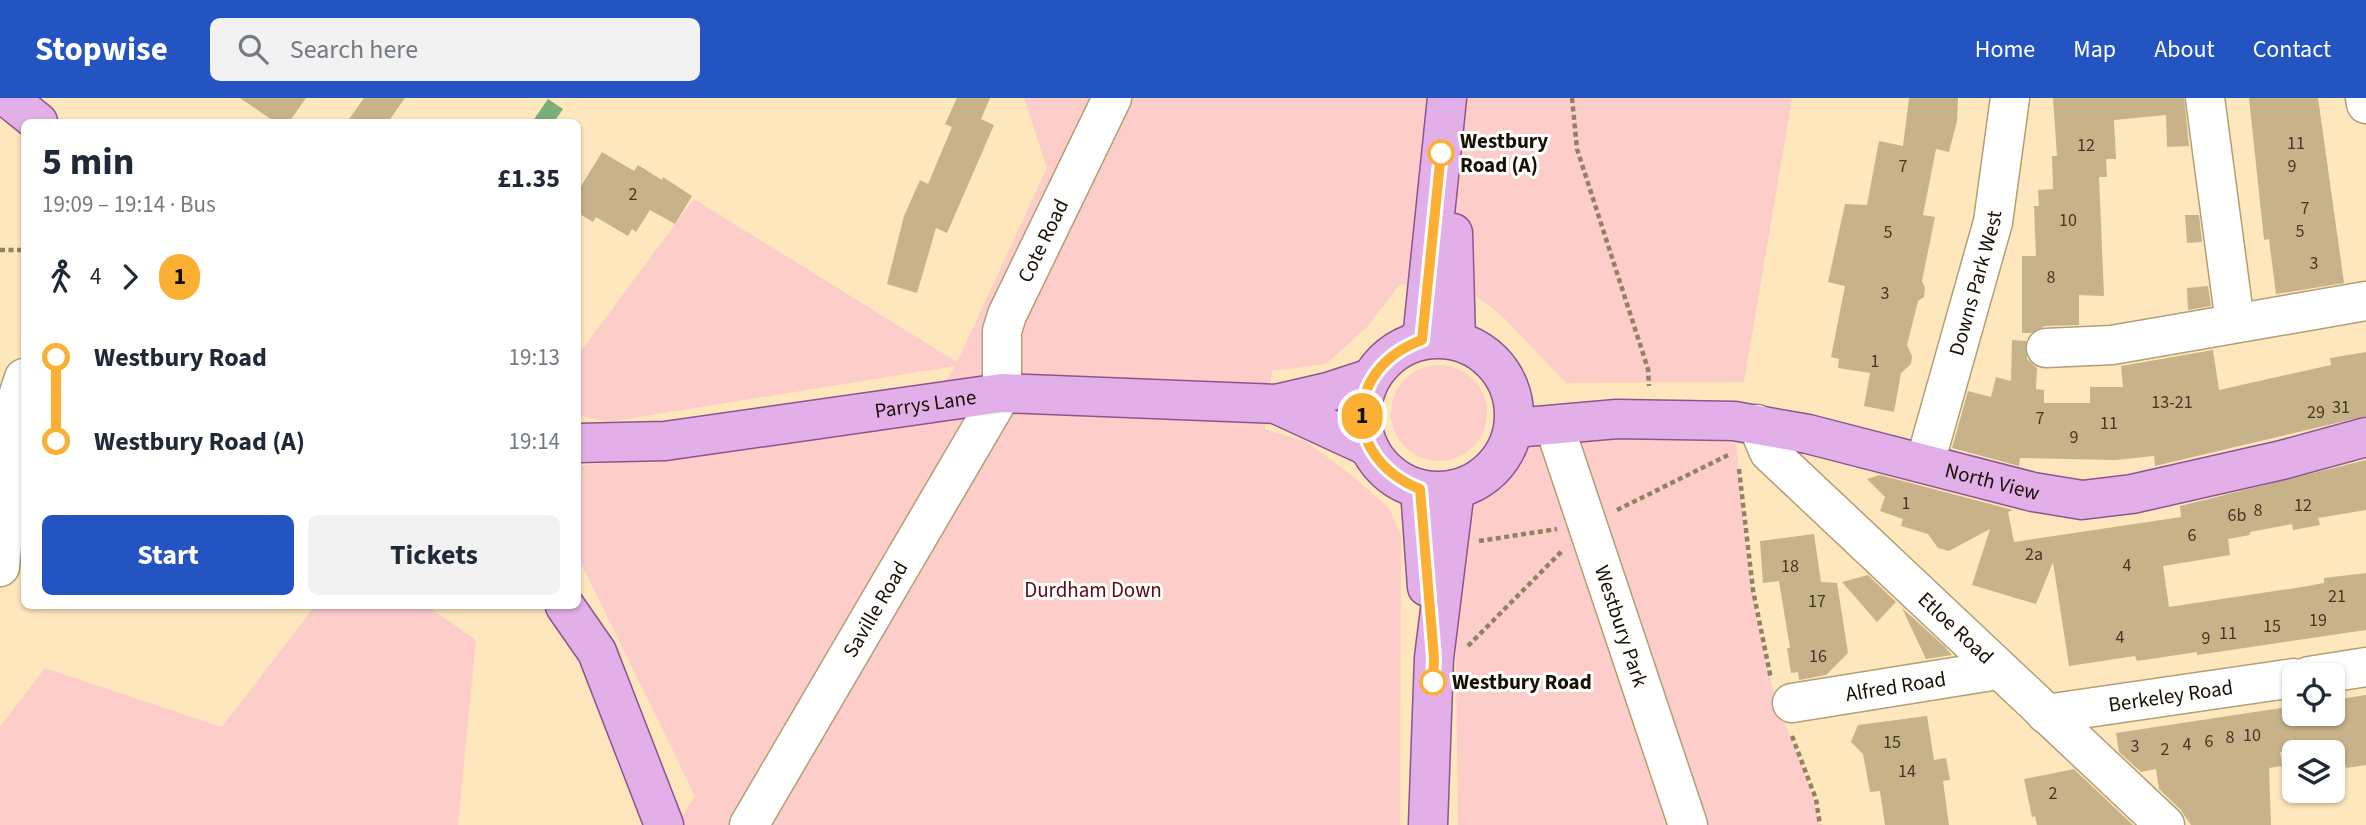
<!DOCTYPE html>
<html lang="en">
<head>
<meta charset="utf-8">
<style>
  :root { --surface:#fff; --page:#f2f2f3; --text:#1f2937; --muted:#747a83; --accent:#2454c2 }
  body { margin:0; font-family:"Source Sans 3",sans-serif; background:var(--page); color:var(--text); height:100vh; display:flex; flex-direction:column; font-size:26px; white-space:nowrap }
  * { box-sizing:border-box; margin:0 }
  p { font-size:23px; color:var(--muted) }
  .icon { flex:none; width:38px; height:38px; fill:none; stroke:currentColor; stroke-width:2; stroke-linecap:round; stroke-linejoin:round }
  .map { position:relative; flex:1; overflow:hidden }
  .details { position:absolute; left:21px; top:21px; width:560px; height:490px; display:flex; flex-direction:column; background:var(--surface); border-radius:10px; box-shadow:0 2px 5px #0004 }
  .details>* { flex:none }
  .badge { padding:0 14px; border-radius:23px; font-size:24px; line-height:46px }
  .controls { position:absolute; left:2282px; top:565px; display:grid; gap:14px }
  .controls a { display:grid; place-items:center; width:63px; height:63px; border-radius:10px; background:var(--surface); box-shadow:0 2px 5px #0004; font-size:35px }
  .map>.badge { position:absolute; translate:-50% -50%; box-shadow:0 0 0 4px #fff }
  .legs { display:flex; align-items:center; gap:10px; height:77px; padding:0 21px; font-size:23px }
  .legs p { margin-inline-start:auto }
  .overview { display:flex; align-items:center; justify-content:space-between; height:119px; padding:0 21px }
  h1 { font-size:38px; font-weight:700; line-height:52px }
  .primary-button { display:flex; gap:14px; margin-top:auto; padding:14px 21px }
  .primary-button a { flex:1; height:80px; border-radius:10px; background:var(--accent); color:#fff; font-size:28px; font-weight:700; line-height:80px; text-align:center }
  .primary-button a+a { background:var(--page); color:var(--text) }
  ul { padding:0 21px; list-style:none }
  li { display:flex; align-items:center; gap:24px; height:84px; font-size:26px }
  li i { display:grid; place-items:center; width:10px; height:100%; margin:0 9px; background:currentColor }
  li i::after { content:''; width:18px; height:18px; margin:-9px; border:5px solid; border-radius:50%; background:var(--surface) }
  li p { margin-inline-start:auto }
  li:first-child i { background:linear-gradient(#0000 50%,currentColor 0) }
  li:last-child i { background:linear-gradient(currentColor 50%,#0000 0) }
  header { display:flex; align-items:center; gap:42px; box-sizing:border-box; height:98px; padding:0 35px; background:var(--accent); color:#fff }
  header strong { font-size:33px }
  nav { display:flex; gap:38px; margin-inline-start:auto; font-size:24px }
  .search { width:490px; height:63px; background:var(--page); display:flex; align-items:center; gap:18px; box-sizing:border-box; padding:0 24px; border-radius:10px; color:var(--muted); font-size:26px }
  .map>svg:first-child { display:block }
  .green { fill:#fccdc9 }
  .water { fill:#7dad7b }
  .building { fill:#c7b289 }
  .lines { fill:none; stroke-linecap:round; stroke-linejoin:round }
  .minor-casing { stroke:#b39e76; stroke-width:41 }
  .major-casing { stroke:#8f548e; stroke-width:41 }
  .path { stroke:#918265; stroke-width:4.5; stroke-dasharray:5 3.5; stroke-linecap:butt }
  .minor { stroke:#fff; stroke-width:38 }
  .major { stroke:#e2afe8; stroke-width:38 }
  .line-1-casing { stroke:#fff; stroke-width:16 }
  .line-1 { stroke:#fbb033; stroke-width:10 }
  .stop-1-dot { fill:#fff; stroke:#fbb033; stroke-width:3.5 }
  .labels { text-anchor:middle; dominant-baseline:central; stroke-width:6; stroke-linejoin:round; paint-order:stroke }
  .number-label { font-size:18px; fill:#443824 }
  .stop-label { font-size:21px; font-weight:bold; fill:#181003; stroke:#fff; text-anchor:start }
  .street-label { font-size:21px; fill:#181003; stroke:#fff }
  .park-label { font-size:21px; fill:#600811; stroke:#fff }
</style>
</head>
<body>
<header>
<strong>Stopwise</strong>
<div class="search"><svg class="icon" aria-label="search" viewBox="0 0 24 24"><circle cx="10" cy="10" r="6"/><path d="M15 15l6 6"/></svg>Search here</div>
<nav><a>Home</a><a>Map</a><a>About</a><a>Contact</a></nav>
</header>
<div class="map">
<svg width="2366" height="727" viewBox="0 0 2366 727">
  <rect width="100%" height="100%" fill="#fee7bd"/>
  <path class="green" d="M1024,0h768l-48,284 -178,1 -63,-66 -29,-23 -74,-10 -33,43 -41,37 -54,7 -7,58 42,13 47,35 35,31 12,27 -1,290h-723l18,-29 -117,-239v-91l341,-41 36,-59 -347,56 -30,-7v-60l116,-156 263,163 90,-194z
    M1391 315a48 48 0 1 1 96 0a48 48 0 1 1-96 0Z
    M1542,326l194,19c8,80 14,161 35,239 13,49 40,93 48,143h-361l-4,-313z
    M315,508h112l49,34 -18,185h-458v-98l45,-59 177,59z"/>
  <path class="water" d="M548,1l15,10 -9,13h-22z"/>
  <path class="building" d="M240,0h66l-17,24h-14z
    M364,0h41l-17,24h-41z
    M957,0h33l-9,21 13,6 -47,108 -11,-5 -19,65 -30,-9 17,-68 16,-36 8,4 24,-57 -7,-3z
    M1909,0h49l-1,23 -8,31 -13,-3 -13,66 12,2 -13,64 3,7 -1,9 -6,4 -11,44 5,11 -1,8 -10,9 -7,39 -30,-6 6,-33 -32,-5 1,-9 -8,-2 14,-71 -17,-4 17,-78 22,1 12,-64 24,5z
    M2053,0h131l5,48 -22,1 -1,-32 -52,5 2,39h-10l1,18h-8l5,119 -25,-1v30l-34,1 -14,7h-9v-77h14l-2,-50h5l-1,-16 15,-1 -1,-33h5z
    M2249,0h69l26,185 -68,11 -7,-55 -5,1z
    M602,54l32,19 4,-6 24,15 1,-3 29,19 -17,28 -25,-14 -14,22 -4,-3 -4,7 -32,-19 -3,5 -15,-9v-22z
    M2185,117h14l3,27 -15,1z
    M2208,188l3,20 -23,4 -1,-22z
    M2012,242l14,1 1,18 10,9 -1,21 8,1v13h46v-16h33l-2,-21 92,-16 6,40 112,-25 -1,-7 36,-6v64l-211,50 -1,-10 -38,4 -96,-2 -1,8 -67,-18 16,-57 23,6 5,-20 15,4z
    M2366,362v50l-48,8 2,7 -27,5 -1,-6 -42,8v3l-22,4 2,16 -67,11 6,41 133,-20 22,-4v-5l42,-5v57l-169,25v-3l-60,9 -2,-5 -66,10 -16,-104 -17,42 -64,-19 18,-56 -41,22 -11,-3 -10,-14 -27,-8 2,-7 -23,-8 5,-14 -18,-18 13,-4 133,35 -5,2 6,30 167,-25 -1,-11z
    M1814,436l7,48 16,1 11,70 -22,22 -27,5 -1,-8 -7,1 -4,-25h3l-11,-67 -16,2 -3,-42z
    M1868,477l28,27 -19,20 -35,-40z
    M1902,510l43,39 7,8 -26,4z
    M2366,597v70l-20,3 -3,-16h-63l2,14 -13,2 2,57h-80l-11,-16 -21,-20 -3,-20 -15,3 -22,-20 -3,-19 178,-27v8h39v-14z
    M1927,618l7,44 12,-2 4,22 -7,1 6,44h-64l-5,-34 -10,1 -7,-38 -12,-12 7,-17z
    M2074,671l4,4 55,52h-96l-2,-9 -3,1 -8,-38z"/>
  <g class="lines">
    <defs>
      <g id="minor">
        <path d="M2205,0l30,225"/>
        <path d="M2365,0l1,6"/>
        <path d="M2046,250l66,-3 254,-44"/>
        <path id="s1" d="M1757,326l12,28 396,373"/>
        <path id="s2" d="M1554,327l134,400"/>
        <path id="s3" d="M1925,365l68,-241 17,-124"/>
        <path d="M0,469l15,-162 9,-27"/>
        <path d="M2309,578l57,-9"/>
        <path id="s4" d="M1792,605l206,-33"/>
        <path id="s5" d="M2046,616l248,-36"/>
        <path id="s6" d="M749,727l253,-432v-62l5,-16 105,-217"/>
      </g>
      <g id="major">
        <path d="M8,0l30,24"/>
        <path d="M1453,135l3,107"/>
        <circle cx="1438" cy="317" r="76"/>
        <path d="M1422,242l25,-242"/>
        <path d="M1276,306l93,43"/>
        <path id="s7" d="M1514,330l103,-9 117,2 74,13 225,58 49,8 50,-6 150,-34 84,-23"/>
        <path id="s8" d="M578,345l87,-2 337,-48 274,11 52,-12 43,-14"/>
        <path d="M1420,391l7,98"/>
        <path d="M565,508l32,46 67,173"/>
        <path d="M1428,727l6,-167 21,-169"/>
      </g>
    </defs>
    <use href="#minor" class="minor-casing"/>
    <use href="#major" class="major-casing"/>
    <path class="path" d="M1572,0l5,51 71,220 1,17
      M0,152h24
      M1739,371l14,121 18,89
      M1617,412l111,-55
      M1479,443l78,-12
      M1468,548l95,-96
      M1792,638l24,63 4,26"/>
    <use href="#minor" class="minor"/>
    <use href="#major" class="major"/>
  </g>
  <g class="lines">
    <defs>
      <path id="line-1" d="M1433,584l1,-24 -14,-169c-78,-31 -77,-120 2,-149l19,-187"/>
    </defs>
    <use href="#line-1" class="line-1-casing"/>
    <use href="#line-1" class="line-1"/>
  </g>
  <g class="stop-1-dot">
    <circle cx="1441" cy="55" r="12"/>
    <circle cx="1433" cy="584" r="12"/>
  </g>
  <g class="labels">
    <g class="number-label">
      <text x="2296" y="45">11</text>
      <text x="2086" y="47">12</text>
      <text x="1903" y="68">7</text>
      <text x="2292" y="68">9</text>
      <text x="633" y="96">2</text>
      <text x="2305" y="110">7</text>
      <text x="2068" y="122">10</text>
      <text x="2300" y="133">5</text>
      <text x="1888" y="134">5</text>
      <text x="2314" y="165">3</text>
      <text x="2051" y="179">8</text>
      <text x="1885" y="195">3</text>
      <text x="1875" y="263">1</text>
      <text x="2172" y="304">13-21</text>
      <text x="2341" y="309">31</text>
      <text x="2316" y="314">29</text>
      <text x="2040" y="320">7</text>
      <text x="2109" y="325">11</text>
      <text x="2074" y="339">9</text>
      <text x="1906" y="405">1</text>
      <text x="2303" y="407">12</text>
      <text x="2258" y="412">8</text>
      <text x="2237" y="417">6b</text>
      <text x="2192" y="437">6</text>
      <text x="2034" y="456">2a</text>
      <text x="2127" y="467">4</text>
      <text x="1790" y="468">18</text>
      <text x="2337" y="498">21</text>
      <text x="1817" y="503">17</text>
      <text x="2318" y="522">19</text>
      <text x="2272" y="528">15</text>
      <text x="2228" y="535">11</text>
      <text x="2120" y="539">4</text>
      <text x="2206" y="540">9</text>
      <text x="1818" y="558">16</text>
      <text x="2252" y="637">10</text>
      <text x="2230" y="639">8</text>
      <text x="2209" y="643">6</text>
      <text x="1892" y="644">15</text>
      <text x="2187" y="646">4</text>
      <text x="2135" y="648">3</text>
      <text x="2165" y="651">2</text>
      <text x="1907" y="673">14</text>
      <text x="2053" y="695">2</text>
    </g>
    <g class="stop-label">
      <text x="1460" y="43">Westbury<tspan x="1460" dy="24">Road (A)</tspan></text>
      <text x="1452" y="584">Westbury Road</text>
    </g>
    <g class="street-label">
      <text stroke="none"><textPath href="#s6" startOffset="662">Cote Road</textPath></text>
      <text stroke="none"><textPath href="#s3" startOffset="187">Downs Park West</textPath></text>
      <text stroke="none"><textPath href="#s8" startOffset="350">Parrys Lane</textPath></text>
      <text stroke="none"><textPath href="#s7" startOffset="486">North View</textPath></text>
      <text stroke="none"><textPath href="#s6" startOffset="250">Saville Road</textPath></text>
      <text stroke="none"><textPath href="#s2" startOffset="212">Westbury Park</textPath></text>
      <text stroke="none"><textPath href="#s1" startOffset="287">Etloe Road</textPath></text>
      <text stroke="none"><textPath href="#s4" startOffset="105">Alfred Road</textPath></text>
      <text stroke="none"><textPath href="#s5" startOffset="126">Berkeley Road</textPath></text>
    </g>
    <g class="park-label">
      <text x="1093" y="492">Durdham Down</text>
    </g>
  </g>
</svg>
<div class="controls">
<a><svg class="icon" aria-label="locate" viewBox="0 0 24 24"><circle cx="12" cy="12" r="6"/><path d="M12 2v4M12 18v4M2 12h4M18 12h4"/></svg></a>
<a><svg class="icon" aria-label="layers" viewBox="0 0 24 24"><path d="M12 4l9 5-9 5-9-5zM3 14l9 5 9-5"/></svg></a>
</div>
<b class="badge" style="left:1362px;top:318px;background:#fbb033;color:#111">1</b>
<section class="details">
<div class="overview"><div><h1>5 min</h1><p>19:09 – 19:14 · Bus</p></div><b>£1.35</b></div>
<div class="legs"><svg class="icon" aria-label="walk" viewBox="0 0 24 24"><circle cx="13" cy="4" r="2"/><path d="M13 8l-2 6 4 7M11 14l-3 7M7 12l3-4h3l4 4"/></svg>4<svg class="icon" aria-label="forward" viewBox="0 0 24 24"><path d="M9 5l7 7-7 7"/></svg><b class="badge" style="background:#fbb033;color:#111">1</b></div>
<ul>
<li><i style="color:#fbb033"></i><b>Westbury Road</b><p>19:13</p></li>
<li><i style="color:#fbb033"></i><b>Westbury Road (A)</b><p>19:14</p></li>
</ul>
<div class="primary-button"><a>Start</a><a>Tickets</a></div>
</section>
</div>
</body>
</html>
